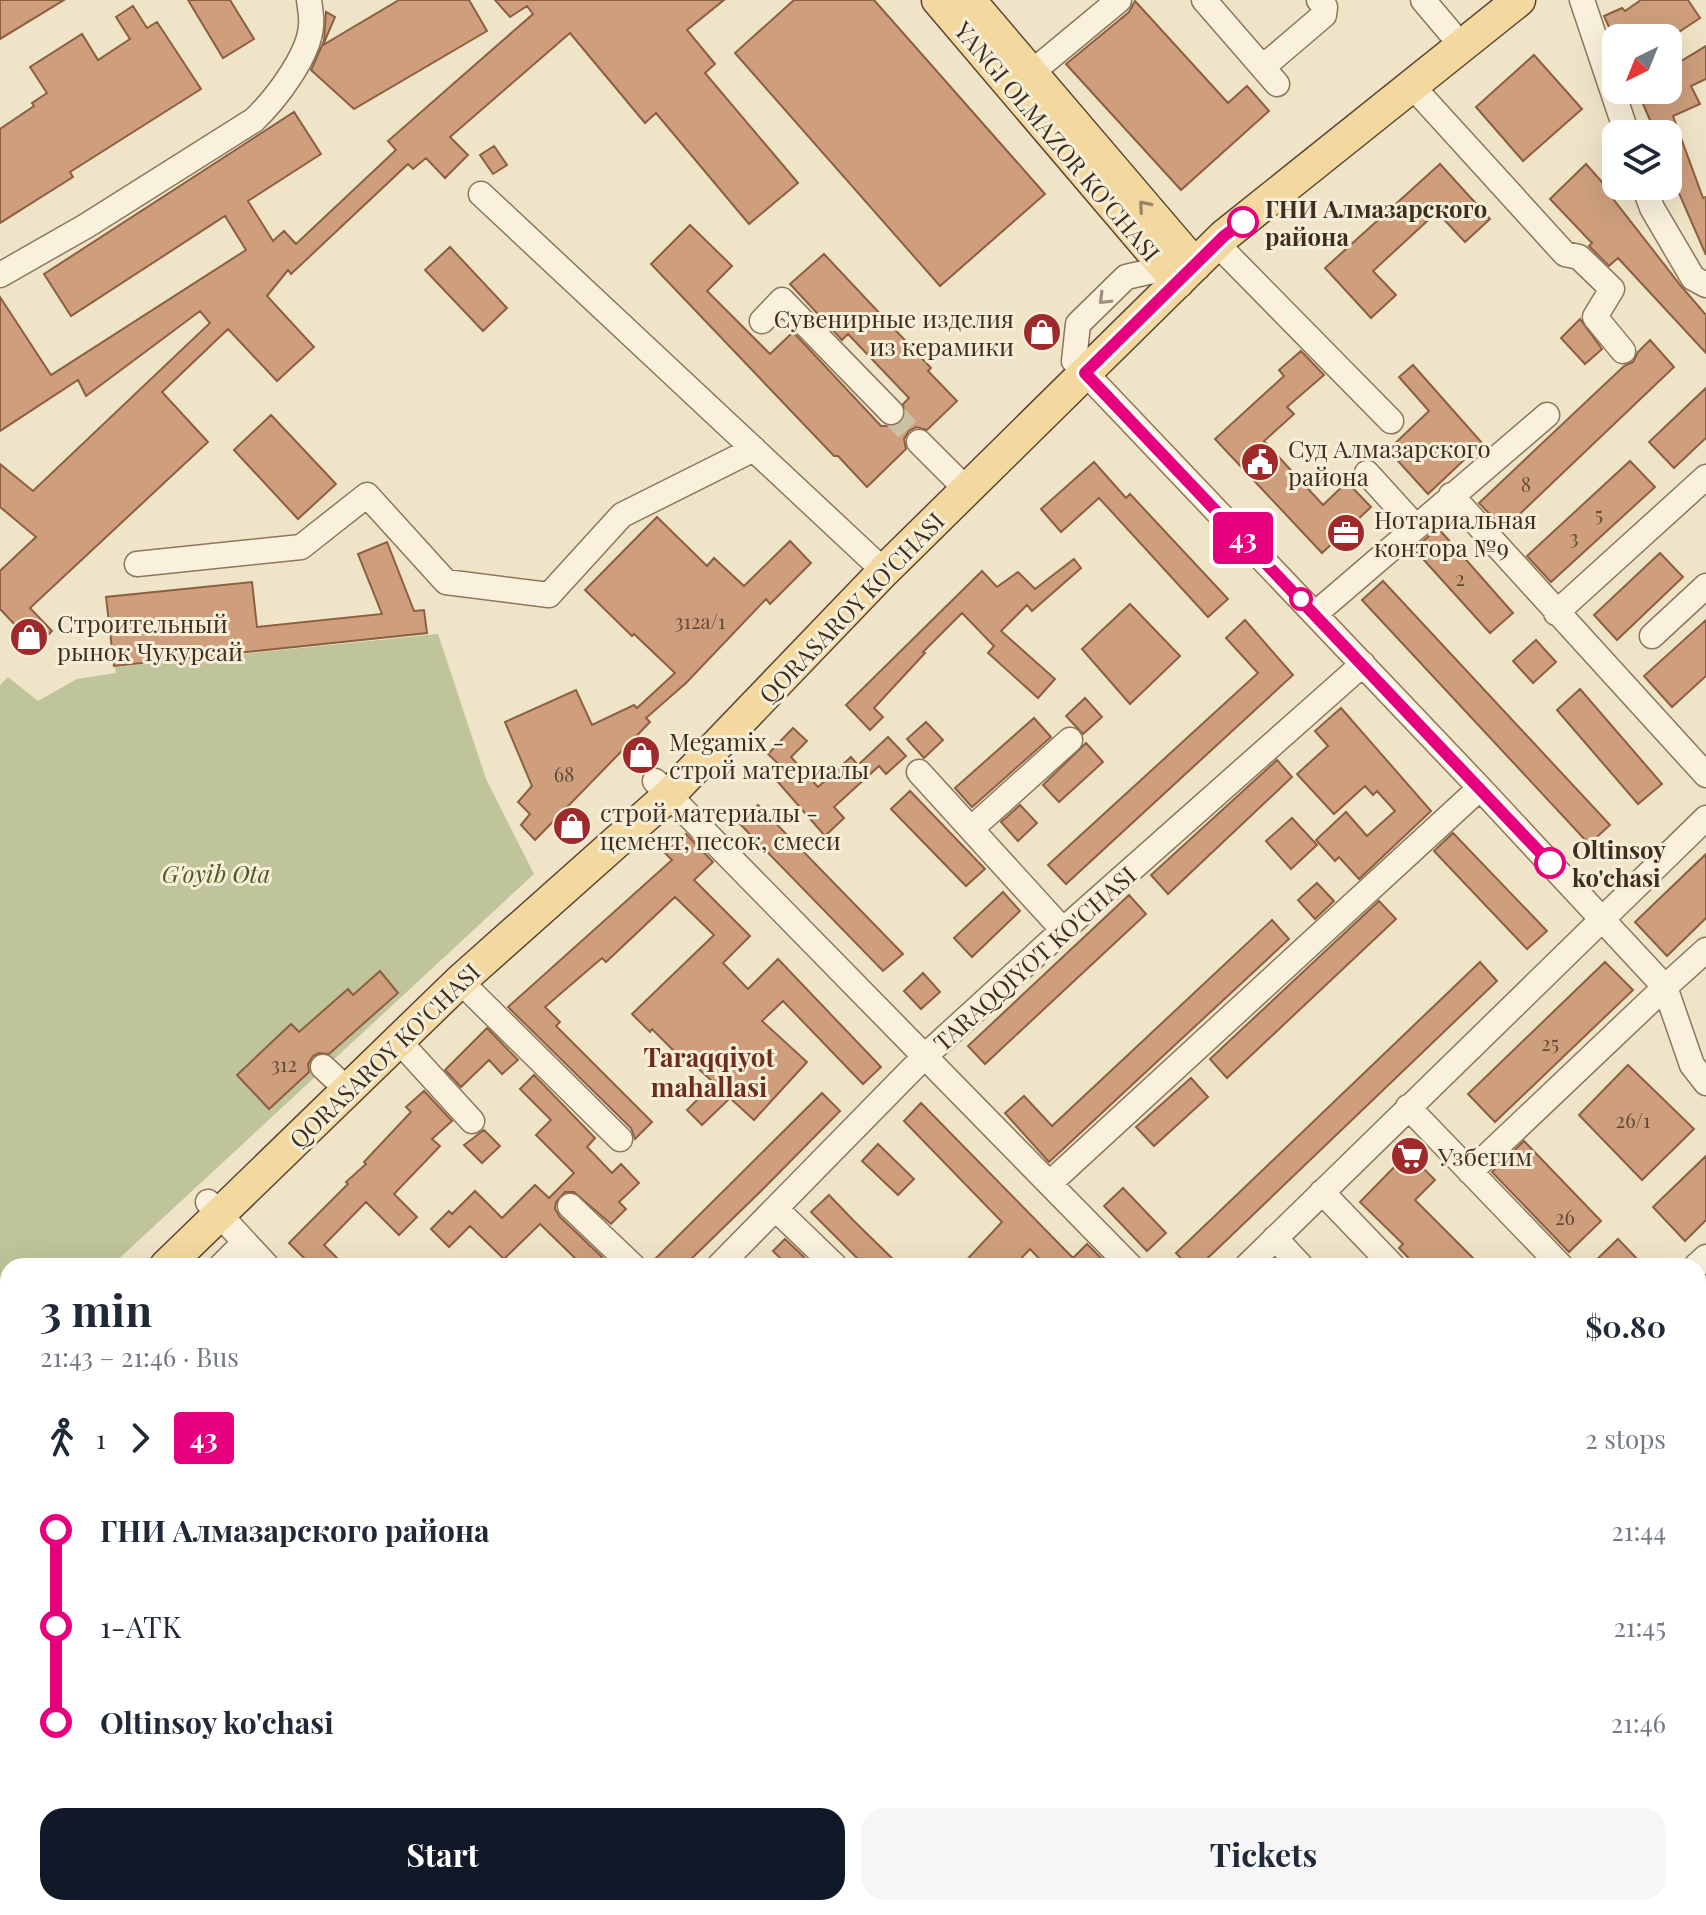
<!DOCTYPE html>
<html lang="en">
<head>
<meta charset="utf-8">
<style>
  :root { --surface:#fff; --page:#f6f6f7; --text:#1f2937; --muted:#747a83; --accent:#111827 }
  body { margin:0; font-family:"Playfair Display",serif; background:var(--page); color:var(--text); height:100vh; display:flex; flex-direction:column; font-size:30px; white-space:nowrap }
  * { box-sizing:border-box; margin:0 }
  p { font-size:26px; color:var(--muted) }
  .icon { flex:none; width:44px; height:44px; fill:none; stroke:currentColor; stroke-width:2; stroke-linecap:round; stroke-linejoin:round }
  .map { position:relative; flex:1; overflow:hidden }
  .details { position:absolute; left:0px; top:1258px; width:1706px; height:658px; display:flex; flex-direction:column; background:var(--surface); border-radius:24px 24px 0 0; box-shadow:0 8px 32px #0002 }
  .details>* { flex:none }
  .badge { padding:0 16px; border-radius:6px; font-size:28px; line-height:52px }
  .needle { width:52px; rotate:223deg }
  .tools { position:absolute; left:1602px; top:24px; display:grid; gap:16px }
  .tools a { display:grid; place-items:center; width:80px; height:80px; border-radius:16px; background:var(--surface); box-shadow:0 8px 32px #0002; font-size:40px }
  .map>.badge { position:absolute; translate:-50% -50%; box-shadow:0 0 0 4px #fff }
  .legs { display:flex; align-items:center; gap:12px; height:88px; padding:0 40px; font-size:26px }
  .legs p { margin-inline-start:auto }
  .overview { display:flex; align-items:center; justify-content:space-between; height:136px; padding:0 40px }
  h1 { font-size:44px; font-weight:700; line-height:60px }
  .primary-button { display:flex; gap:16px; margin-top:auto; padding:16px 40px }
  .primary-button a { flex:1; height:92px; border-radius:24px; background:var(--accent); color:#fff; font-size:32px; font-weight:700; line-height:92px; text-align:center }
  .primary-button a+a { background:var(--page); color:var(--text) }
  ul { padding:0 40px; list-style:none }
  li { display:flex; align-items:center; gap:28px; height:96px; font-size:30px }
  li i { display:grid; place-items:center; width:12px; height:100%; margin:0 10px; background:currentColor }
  li i::after { content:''; width:20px; height:20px; margin:-10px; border:6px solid; border-radius:50%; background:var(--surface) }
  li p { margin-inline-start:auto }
  li:first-child i { background:linear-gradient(#0000 50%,currentColor 0) }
  li:last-child i { background:linear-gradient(currentColor 50%,#0000 0) }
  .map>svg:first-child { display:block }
  .green { fill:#c9cf9b }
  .cemetery { fill:#bfc49a }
  .building { fill:#cf9f7d; stroke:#8d5f41; stroke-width:2 }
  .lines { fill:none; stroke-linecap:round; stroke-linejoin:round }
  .minor-tunnel { stroke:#ccc0a6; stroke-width:24; stroke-dasharray:24 12; stroke-linecap:butt }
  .minor-casing { stroke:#8d765c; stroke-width:27 }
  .major-casing { stroke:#5b4430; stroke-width:35 }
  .minor { stroke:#faf1dc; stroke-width:24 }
  .major { stroke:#f3d9a0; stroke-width:32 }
  .oneway { stroke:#988460 }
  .oneway2 { stroke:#9c907e }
  .line-1-casing { stroke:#fff; stroke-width:18 }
  .line-1 { stroke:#e6007e; stroke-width:12 }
  .stop-1-dot { fill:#fff; stroke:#e6007e; stroke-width:4 }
  .labels { text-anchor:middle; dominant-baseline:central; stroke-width:6; stroke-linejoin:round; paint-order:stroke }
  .number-label { font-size:20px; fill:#624a37 }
  .street-label { font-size:24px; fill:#3d2e20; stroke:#f7eed8 }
  .stop-label { font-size:24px; font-weight:bold; fill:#3d2e20; stroke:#f7eed8; text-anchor:start }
  .poi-label { font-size:24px; fill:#3d2e20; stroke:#f7eed8; text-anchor:start }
  .park-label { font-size:24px; font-style:italic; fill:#4d5a26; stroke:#f7eed8 }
  .neighbourhood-label { font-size:26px; font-weight:bold; fill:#6b2e1e; stroke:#f7eed8 }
</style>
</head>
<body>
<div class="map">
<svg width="1706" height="1915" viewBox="0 0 1706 1915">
  <rect width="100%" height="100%" fill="#f0e4c8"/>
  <path class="green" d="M1214,1908h109l-7,7h-108z"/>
  <path class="cemetery" d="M438,634l48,145 48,95 -423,392h-103v96l-8,7v-684l8,-8 30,24 39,-22 39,-6 -1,-6z"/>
  <path class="building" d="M0,0h64l-64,39z
    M188,0h42l24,39 -31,19z
    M399,0h70l18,31 -133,78 -43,-39 13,-29 2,-29 9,5 -12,28z
    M495,0h229l-37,30 28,34 -10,9 93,110 -49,41 -93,-111 -11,10 -75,-90 -120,104 18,18 -23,23 -19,-20 -13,11 -5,-5 -117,110 -3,-4 -21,26 47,51 -37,34 -49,-52 -66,63 46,50 -178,166 22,23 -16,16 -36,-38v-38l36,-34 -36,-30v-43l33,27 177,-168 -10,-12 -114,85 -8,-16 -78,51v-134l51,78 195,-125 -21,-34 -154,100 -27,-42 250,-162 27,42 -73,47 25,40 11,-10 12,13 100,-94 -8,-9 145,-127 -6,-8 -17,11z
    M794,0h80l171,194 -105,92 -205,-233z
    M1641,0h47l12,18 -30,20h-56l-10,-22 18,-8 3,3z
    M1135,1l93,102 19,-17 22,25 -88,79 -115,-126 63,-52z
    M133,6l14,22 10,-6 44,67 -131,83 3,5 -73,46v-94l34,-23 -2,-3 15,-10 -17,-26 52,-33 16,26 32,-21 -14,-22z
    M1706,46v33l-15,7 9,18 -27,12 30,82 3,-1v58l-38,-87v-34h-12l-19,-44h31v-21z
    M1534,55l48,54 -59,52 -47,-54z
    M494,146l13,19 -14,9 -13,-19z
    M1440,164l50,55 -25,23 -28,-30 -64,59 23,24 -25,23 -46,-50z
    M1586,164l30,34 -2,2 67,86 25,29v38l-88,-95 -9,8 -20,-20 3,-3 -42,-44z
    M690,225l42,41 -25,25 63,63 23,-22 88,94h14l10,-9 -2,-13 6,-6 -61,-64 -6,6 -52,-56 34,-30 107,114 -3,3 29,30 -30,29 -11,-3 -7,4 -5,8 2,10 -39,38 -29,-31h-4l-183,-192z
    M450,247l57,61 -24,23 -58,-61z
    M1580,319l22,30 -17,15 -24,-26z
    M1650,340l24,27 -170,162 -25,-26 145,-137 9,-4 5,-10z
    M1301,351l23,24 -37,32 7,7 -30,27 59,64 24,-23 24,25 -49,46 -107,-114 69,-63 -5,-6z
    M1413,365l69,78 -54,51 -40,-44 41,-39 -30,-34z
    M1706,388v50l-32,30 -25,-26z
    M271,415l65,69 -38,35 -64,-69z
    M1630,461l25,26 -104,95 -24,-26z
    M1094,462l32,36 4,-4 98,105 -20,18 -109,-119 -38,34 -20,-23z
    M657,517l50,49 7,-8 30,28 46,-45 21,22 -41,41 -4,-5 -80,84 -40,35 4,4 -115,118 -14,-15 9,-11 -12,-12 14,-16 -27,-64 71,-32 16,35 42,-20 3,3 38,-35 -41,-39 -2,2 -47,-46z
    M1438,528l75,85 -23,20 -76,-84z
    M387,542l27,69 10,-1 3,23 -313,33 -8,-69 146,-15 5,45 125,-13 -24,-60z
    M1660,553l23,24 -66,63 -23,-25z
    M1074,559l7,9 -49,43 -5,-6 -26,26 54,48 -17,19 -50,-45 6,-7 -32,-33 -39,39 2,1 -51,55 9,9 -13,13 -24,-25 136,-134 15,16 21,-15 17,17z
    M1383,581l227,244 -21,19 -227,-244z
    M1130,604l50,52 -50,48 -48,-55z
    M1245,620l48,55 -227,209 -18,-19 210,-192 -32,-35z
    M1706,620v56l-34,31 -28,-31z
    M1536,640l20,22 -23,21 -20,-22z
    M1580,689l82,95 -24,20 -81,-94z
    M1085,698l17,19 -19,17 -17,-18z
    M1341,708l90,103 -72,68 -20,-22 -4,4 -19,-21 30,-28 21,24 28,-25 -18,-20 -4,4 -8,-9 -31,28 -37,-40 31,-28 -13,-15z
    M1034,718l17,19 -79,70 -17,-19z
    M926,722l17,18 -19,18 -17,-19z
    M793,728l14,13 -16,16 27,30 33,-30 7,8 30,-28 18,19 -20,18 -7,-8 -45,41 10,11 -19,18 -47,-54 10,-9 -20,-19z
    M1086,743l17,19 -44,40 -16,-17z
    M1277,760l15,17 -124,117 -17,-19z
    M910,791l75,78 -19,17 -75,-77z
    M758,805l145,149 -20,17 -144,-148z
    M1020,805l17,18 -19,18 -17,-19z
    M1292,818l25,27 -26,24 -25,-28z
    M1453,833l94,98 -20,18 -93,-98z
    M686,834l27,28 -19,18 56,56 -27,27 25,26 30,-30 103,108 -18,17 -80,-83 -21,20 45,41 -53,58 -24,-22 -28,27 -15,-15 27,-27 -25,-23 -3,3 -34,-34 -2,3 -18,-18 82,-79 -39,-38 -69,65 -4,-4 -57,49 15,15 -4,4 96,96 -17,17 -4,-11 -123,-121 164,-147 -7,-7z
    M1706,854v64l-39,38 -32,-34z
    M1317,883l17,18 -19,18 -17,-19z
    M1003,892l17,19 -48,46 -18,-19z
    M1129,895l17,19 -161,150 -17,-18z
    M1379,901l17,18 -169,159 -17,-19z
    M1272,920l17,19 -240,223 -44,-49 19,-17 28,30z
    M1480,962l17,19 -285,273 -13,12h-11l-12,-13z
    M1605,962l28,28 -138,132 -27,-28z
    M380,971l18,22 -69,61 -10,-1 -6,3 -5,8 1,8 -40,37 -32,-34 54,-51 8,8 49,-43 5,6z
    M923,973l17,19 -19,17 -17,-18z
    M487,1028l31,32 -16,14 -13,-14 -28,27 -16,-17z
    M1628,1065l66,64 -52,51 -63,-65z
    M534,1075l61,63 -8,9 25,26 9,-9 18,19 -20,19 7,7 -15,15 -37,-32h-9l-9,10 -1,7 5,8 42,40 -9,9h-10l-43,-42 -36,35 -34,-33 -21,21 -18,-18 18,-18 3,3 23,-23 27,27 33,-33 14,13 25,-25 -38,-38 15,-15 -31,-31z
    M1191,1078l17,19 -54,49 -18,-19z
    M424,1091l28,30 -20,18 8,7 -46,48 23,23 -18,18 -33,-33 -42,43 21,21h-33l-23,-23 59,-59 -2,-2 20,-18 -2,-2 47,-50 -5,-5z
    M822,1093l18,18 -76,77 -80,78h-36z
    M921,1103l152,155 14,-14 22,22h-63l-16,-17 -16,17h-53l41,-44 -98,-101z
    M484,1130l16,16 -18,17 -18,-18z
    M1524,1141l77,80 -32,31 -77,-80z
    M878,1144l36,35 -16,16 -36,-34z
    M1408,1153l27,27 -20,20 66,66h-65l-17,-18 4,-4 -43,-42z
    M1706,1156v64l-21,21 -32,-34z
    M1123,1188l43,45 -19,18 -43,-45z
    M829,1195l25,26 46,45h-35l-54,-54z
    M785,1239l19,18 -9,9h-7l-15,-15z
    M1618,1239l26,27h-54z"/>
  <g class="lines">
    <path class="minor-tunnel" d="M891,412l28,30"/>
    <defs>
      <path id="minor" d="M1204,0l73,84
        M1423,0l27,32
        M1582,0l45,134
        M1263,67l61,-52 1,-8 -6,-7
        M1031,73l88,-73
        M1413,87l152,167 14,3 33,32 -17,28 28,34
        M1644,186l8,22 41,70 13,7
        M481,194l403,377
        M1217,244l174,177
        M1166,268l-40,9 -48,47 -4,37 406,427 185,199 41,-37
        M0,275l86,-49 168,-106c21,-20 55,-64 57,-94 1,-8 -1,-18 -2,-26
        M762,321l20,-21 109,112
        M919,442l37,37
        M1367,473l49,54
        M1451,495l255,280
        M137,564l164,-17 66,-52 79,87 103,13 73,-80 132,-66
        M1556,613l150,-136
        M1315,614l232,-199
        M1652,636l54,-50
        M919,772l144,158
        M655,781l475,485
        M971,829l99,-89
        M460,981l160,158
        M398,1040l74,81
        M323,1067l14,13
        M1408,1107l153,159
        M1470,1172l195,-185 27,78 14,18
        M1050,1183l430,-395
        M1322,1192l71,74
        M208,1202l59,64
        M570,1206l63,60
        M776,1209l59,57
        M1275,1238l26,28
        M221,1266l24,-24
        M719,1266l206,-210 138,-126 300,-266
        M1247,1266l459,-448
        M1696,1266l10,-9
        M0,1603l8,7
        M1698,1871l8,7
        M0,1900l10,15
        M132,1908l8,7
        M962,1908l7,7
        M1028,1908l6,7
        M1135,1908l7,7
        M1490,1908l7,7
        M1632,1908l8,7
        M238,1915l6,-7
        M555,1915l7,-7
        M708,1915l7,-7
        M860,1915l7,-7
        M1191,1915l6,-7
        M1430,1915l7,-7"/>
      <path id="major" d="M938,0l240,282
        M969,0l226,265
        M166,1266l294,-285 208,-185 216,-225 340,-335 295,-236
        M0,1427l8,-8"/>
    </defs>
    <use href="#minor" class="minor-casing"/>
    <use href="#major" class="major-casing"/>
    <use href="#minor" class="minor"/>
    <use href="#major" class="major"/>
  </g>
  <defs><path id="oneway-chevron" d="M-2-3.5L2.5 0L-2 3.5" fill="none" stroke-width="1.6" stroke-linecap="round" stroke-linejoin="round" transform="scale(2)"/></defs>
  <use class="oneway" href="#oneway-chevron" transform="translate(1144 206) rotate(-130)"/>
  <use class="oneway2" href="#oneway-chevron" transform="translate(1104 299) rotate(135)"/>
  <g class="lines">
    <defs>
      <path id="line-1" d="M1243,222l-19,14 -139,137 465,490"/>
    </defs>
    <use href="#line-1" class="line-1-casing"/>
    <use href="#line-1" class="line-1"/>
  </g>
  <defs>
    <symbol id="shop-disc" viewBox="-11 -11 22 22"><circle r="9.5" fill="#9e2a2b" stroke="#f7eed8"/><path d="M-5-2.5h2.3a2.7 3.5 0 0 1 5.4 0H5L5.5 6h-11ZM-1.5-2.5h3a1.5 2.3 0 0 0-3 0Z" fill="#fff"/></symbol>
    <symbol id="civic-disc" viewBox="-11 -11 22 22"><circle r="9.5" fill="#9e2a2b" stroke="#f7eed8"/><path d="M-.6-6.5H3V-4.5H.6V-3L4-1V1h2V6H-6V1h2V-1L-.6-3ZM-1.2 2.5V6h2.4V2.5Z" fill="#fff"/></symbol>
    <symbol id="office-disc" viewBox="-11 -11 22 22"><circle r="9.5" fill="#9e2a2b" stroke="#f7eed8"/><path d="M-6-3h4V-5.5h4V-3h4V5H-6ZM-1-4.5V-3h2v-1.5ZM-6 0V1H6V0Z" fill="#fff"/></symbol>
    <symbol id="supermarket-disc" viewBox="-11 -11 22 22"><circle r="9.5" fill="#9e2a2b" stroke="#f7eed8"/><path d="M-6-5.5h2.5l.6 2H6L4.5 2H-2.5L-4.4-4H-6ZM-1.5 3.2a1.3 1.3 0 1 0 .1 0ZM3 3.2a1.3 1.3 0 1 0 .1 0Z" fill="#fff"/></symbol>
  </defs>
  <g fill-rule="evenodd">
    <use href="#shop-disc" x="1020" y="310" width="44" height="44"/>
    <use href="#civic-disc" x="1238" y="440" width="44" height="44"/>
    <use href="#office-disc" x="1324" y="511" width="44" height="44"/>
    <use href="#shop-disc" x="7" y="615" width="44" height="44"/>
    <use href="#shop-disc" x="619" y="733" width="44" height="44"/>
    <use href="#shop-disc" x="550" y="804" width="44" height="44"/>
    <use href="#supermarket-disc" x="1388" y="1134" width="44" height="44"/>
  </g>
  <g class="stop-1-dot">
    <circle cx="1243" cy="222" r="14"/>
    <circle cx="1301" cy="599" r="10"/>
    <circle cx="1550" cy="863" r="14"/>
  </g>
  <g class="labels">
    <g class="number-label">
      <text x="1526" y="483">8</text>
      <text x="1599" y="513">5</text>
      <text x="1574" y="536">3</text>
      <text x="1460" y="577">2</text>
      <text x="700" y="620">312а/1</text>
      <text x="564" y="773">68</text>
      <text x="1550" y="1042">25</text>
      <text x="284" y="1063">312</text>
      <text x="1633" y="1119">26/1</text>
      <text x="1565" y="1216">26</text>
    </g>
    <g class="street-label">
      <text transform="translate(1058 141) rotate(50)">YANGI OLMAZOR KO'CHASI</text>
      <text transform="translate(851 607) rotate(-46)">QORASAROY KO'CHASI</text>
      <text transform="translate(1034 958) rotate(-42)">TARAQQIYOT KO'CHASI</text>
      <text transform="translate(384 1055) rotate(-44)">QORASAROY KO'CHASI</text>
    </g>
    <g class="stop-label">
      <text x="1265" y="208">ГНИ Алмазарского<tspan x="1265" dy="28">района</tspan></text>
      <text x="1572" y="849">Oltinsoy<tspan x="1572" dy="28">ko'chasi</tspan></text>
    </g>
    <g class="poi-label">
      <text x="1014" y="318" text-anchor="end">Сувенирные изделия<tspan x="1014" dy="28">из керамики</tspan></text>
      <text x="1288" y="448">Суд Алмазарского<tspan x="1288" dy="28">района</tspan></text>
      <text x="1374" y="519">Нотариальная<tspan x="1374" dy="28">контора №9</tspan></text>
      <text x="57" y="623">Строительный<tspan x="57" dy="28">рынок Чукурсай</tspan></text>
      <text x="669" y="741">Megamix -<tspan x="669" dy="28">строй материалы</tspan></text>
      <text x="600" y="812">строй материалы -<tspan x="600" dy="28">цемент, песок, смеси</tspan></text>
      <text x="1438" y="1156">Узбегим</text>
    </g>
    <g class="park-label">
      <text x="216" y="873">G'oyib Ota</text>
    </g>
    <g class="neighbourhood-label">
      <text x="709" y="1056">Taraqqiyot<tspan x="709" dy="30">mahallasi</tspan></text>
    </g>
  </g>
</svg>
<div class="tools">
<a><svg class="needle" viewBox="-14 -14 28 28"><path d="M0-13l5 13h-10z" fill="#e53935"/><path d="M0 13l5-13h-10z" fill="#747a83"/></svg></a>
<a><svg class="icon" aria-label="layers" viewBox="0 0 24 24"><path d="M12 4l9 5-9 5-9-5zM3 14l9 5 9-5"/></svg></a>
</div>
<b class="badge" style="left:1243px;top:538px;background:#e6007e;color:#fff">43</b>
<section class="details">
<div class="overview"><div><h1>3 min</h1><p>21:43 – 21:46 · Bus</p></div><b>$0.80</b></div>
<div class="legs"><svg class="icon" aria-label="walk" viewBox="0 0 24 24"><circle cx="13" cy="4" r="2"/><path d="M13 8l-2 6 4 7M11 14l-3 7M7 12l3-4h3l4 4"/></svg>1<svg class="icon" aria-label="forward" viewBox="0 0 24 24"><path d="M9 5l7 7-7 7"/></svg><b class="badge" style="background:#e6007e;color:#fff">43</b><p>2 stops</p></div>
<ul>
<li><i style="color:#e6007e"></i><b>ГНИ Алмазарского района</b><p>21:44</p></li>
<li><i style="color:#e6007e"></i><span>1-ATK</span><p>21:45</p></li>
<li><i style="color:#e6007e"></i><b>Oltinsoy ko'chasi</b><p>21:46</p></li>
</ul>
<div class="primary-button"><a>Start</a><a>Tickets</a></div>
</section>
</div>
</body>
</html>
